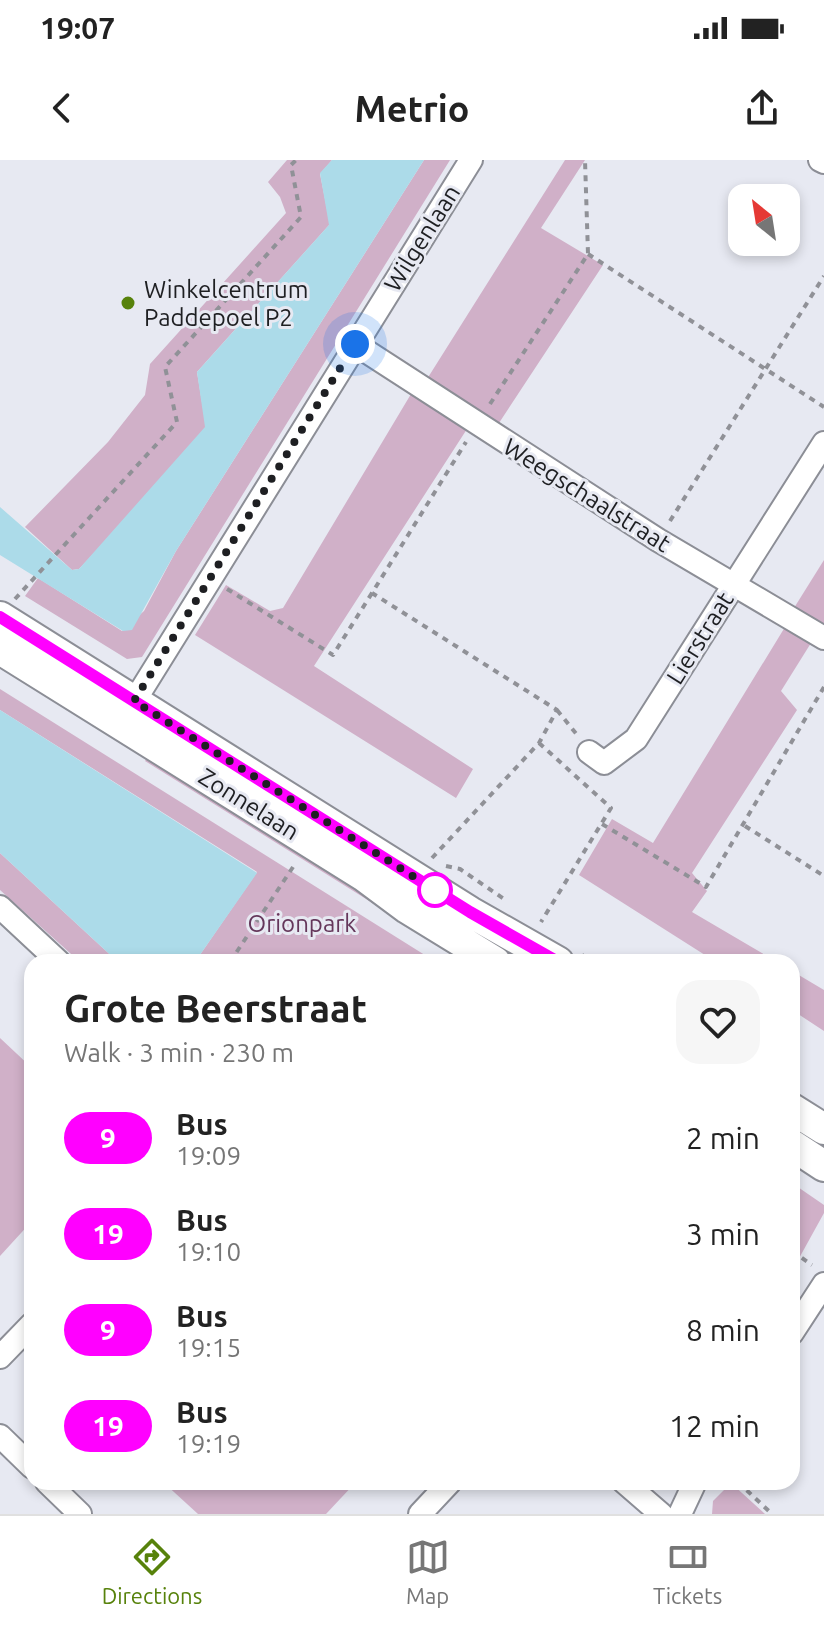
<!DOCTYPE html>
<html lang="en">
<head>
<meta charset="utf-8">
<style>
  :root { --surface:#fff; --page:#f6f6f6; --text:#222; --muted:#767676; --line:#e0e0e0; --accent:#57820b }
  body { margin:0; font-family:Ubuntu,sans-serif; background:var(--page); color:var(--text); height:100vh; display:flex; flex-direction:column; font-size:30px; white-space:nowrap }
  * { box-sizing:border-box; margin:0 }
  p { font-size:26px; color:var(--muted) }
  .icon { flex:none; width:44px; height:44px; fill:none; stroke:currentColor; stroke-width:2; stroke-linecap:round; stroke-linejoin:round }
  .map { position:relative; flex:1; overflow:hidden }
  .details { position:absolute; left:24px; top:794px; width:776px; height:536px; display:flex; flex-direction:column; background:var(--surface); border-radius:24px; box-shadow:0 4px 12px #0003 }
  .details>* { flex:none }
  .badge { padding:0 16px; border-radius:26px; font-size:28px; line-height:52px }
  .needle { width:52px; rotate:330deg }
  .tools { position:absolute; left:728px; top:24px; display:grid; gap:16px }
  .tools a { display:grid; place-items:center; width:72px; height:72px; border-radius:16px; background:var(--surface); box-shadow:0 4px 12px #0003; font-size:40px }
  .you { position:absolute; width:40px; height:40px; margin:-20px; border:6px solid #fff; border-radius:50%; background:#1a73e8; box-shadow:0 0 0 12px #1a73e833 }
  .map>.badge { position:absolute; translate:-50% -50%; box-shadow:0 0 0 4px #fff }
  .round { display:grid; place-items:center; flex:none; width:84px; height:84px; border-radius:24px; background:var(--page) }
  .head { display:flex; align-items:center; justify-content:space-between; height:136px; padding:0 40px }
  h1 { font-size:38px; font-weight:700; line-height:60px }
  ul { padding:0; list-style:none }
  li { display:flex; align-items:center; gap:24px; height:96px; padding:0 40px }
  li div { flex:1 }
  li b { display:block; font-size:30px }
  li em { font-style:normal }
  li .badge { min-width:88px; font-weight:700; text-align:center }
  .status { display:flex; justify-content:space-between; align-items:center; height:56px; padding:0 40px; background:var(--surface); direction:ltr }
  .status svg { height:22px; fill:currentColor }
  header { display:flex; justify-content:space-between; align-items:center; height:104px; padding:0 40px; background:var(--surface); font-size:36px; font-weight:700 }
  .dock { display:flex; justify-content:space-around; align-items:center; height:112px; border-top:2px solid var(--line); background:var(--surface); font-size:22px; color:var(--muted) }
  .dock a { display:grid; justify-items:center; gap:4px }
  .dock .current { color:var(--accent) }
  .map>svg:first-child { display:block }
  .green { fill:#d0b0c8 }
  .water { fill:#acdbe9 }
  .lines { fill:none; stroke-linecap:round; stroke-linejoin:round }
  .street-casing { stroke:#8c8e96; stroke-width:26 }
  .secondary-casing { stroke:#8c8e96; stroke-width:34 }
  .path { stroke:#909197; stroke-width:4; stroke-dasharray:6 6; stroke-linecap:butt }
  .street { stroke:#fff; stroke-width:22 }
  .secondary { stroke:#fff; stroke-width:30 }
  .line-casing { stroke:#fff; stroke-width:18 }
  .line { stroke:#f0f; stroke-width:12 }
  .walk { stroke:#1e1f22; stroke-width:8; stroke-dasharray:0 14.4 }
  .poi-dot { fill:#57820b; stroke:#e7e9f2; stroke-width:3 }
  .stop-dot { fill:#fff; stroke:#f0f; stroke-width:4 }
  .labels { text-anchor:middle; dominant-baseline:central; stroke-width:6; stroke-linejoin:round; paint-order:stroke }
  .street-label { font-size:24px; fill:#1e1f22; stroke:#e7e9f2 }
  .poi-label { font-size:24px; fill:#1e1f22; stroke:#e7e9f2; text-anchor:start }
  .park-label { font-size:24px; fill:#65375b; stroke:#e7e9f2 }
</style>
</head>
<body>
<div class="status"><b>19:07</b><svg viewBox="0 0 49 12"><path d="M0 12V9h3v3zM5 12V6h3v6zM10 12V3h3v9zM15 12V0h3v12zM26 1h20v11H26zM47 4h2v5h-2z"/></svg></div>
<header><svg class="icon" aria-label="back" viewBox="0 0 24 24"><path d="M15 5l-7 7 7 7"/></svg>Metrio<svg class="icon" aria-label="share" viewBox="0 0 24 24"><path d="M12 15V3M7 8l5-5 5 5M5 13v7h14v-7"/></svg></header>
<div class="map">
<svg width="824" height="1354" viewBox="0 0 824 1354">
  <rect width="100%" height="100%" fill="#e7e9f2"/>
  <path class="green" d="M287,0h45l-12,14 10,50 -133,148 9,55 -111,125 -16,17 -7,1 -47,-43 83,-85 37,-47 5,-31 136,-151 -6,-16 -12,-15z
    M424,0h26l-308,497 -15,2 -102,-63 13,-18 84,53 22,-20 32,-60z
    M565,0h20l-44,68 62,37 -104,158 -72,-44z
    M411,234l56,35 -153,237 159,103 -17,29 -261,-163 31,-50 44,26 13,-3z
    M824,400v66l-30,-18z
    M785,467l26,16 -30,48 16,19 -105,163 15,18 -15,21 85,50h-61l-137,-87 33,-56 41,24z
    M0,529l436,273h-241l62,-90 -257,-162z
    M150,594l333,208h-16l-322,-201z
    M0,693l118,109h-38l-80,-72z
    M792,811l32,19v41l-32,-21z
    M0,878l32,30v153l-32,35z
    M792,1023l32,22v8l-32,58z
    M163,1322h193l-30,32h-128z
    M731,1323l34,31h-53l1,-13z"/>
  <path class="water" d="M332,0h92l-248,391 -44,79 -9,1 -123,-76v-48l72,63 7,-1 126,-142 -8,-55 132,-147 -9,-52z
    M0,550l257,163 -62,89h-77l-118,-109z"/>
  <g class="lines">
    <defs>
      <path id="street" d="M820,0l4,2
        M355,184l303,196 166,98
        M127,553l344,-553
        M589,592l15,11 32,-24 188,-296
        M0,747l59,55
        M792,1173l32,-49
        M0,1197l32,-33
        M0,1276l32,31
        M47,1322l33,32
        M624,1322l37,32
        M420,1354l30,-32
        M680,1354l15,-32"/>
      <path id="secondary" d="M0,457l470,295 88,50
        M0,489l364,227 43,32 88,54
        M792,949l32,20
        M792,985l32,21"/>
    </defs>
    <use href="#street" class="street-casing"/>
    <use href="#secondary" class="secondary-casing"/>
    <path class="path" d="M588,94l236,153
      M490,244l98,-150 -3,-94
      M670,361l154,-245
      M227,429l106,66 39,-62
      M15,439l162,-177 -12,-55 136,-150 -10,-52 5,-5
      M557,550l21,26
      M539,583l72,65 -70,114
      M602,664l104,63 118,-200
      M745,666l79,50
      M432,698l107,-115 18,-33 -185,-117 94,-151
      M446,706l14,3 47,32
      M582,795l11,7
      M230,802l65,-98
      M792,1091l20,14
      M738,1322l34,32"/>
    <use href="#street" class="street"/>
    <use href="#secondary" class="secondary"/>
  </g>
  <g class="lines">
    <defs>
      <path id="line" d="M0,457l470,295 88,50"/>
    </defs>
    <use href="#line" class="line-casing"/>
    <use href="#line" class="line"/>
    <path class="walk" d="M355,184l-221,357 301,189"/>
  </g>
  <circle class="poi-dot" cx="128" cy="143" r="8"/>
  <circle class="stop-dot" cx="435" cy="730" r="16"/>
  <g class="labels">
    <g class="street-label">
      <text transform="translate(422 78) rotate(-58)">Wilgenlaan</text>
      <text transform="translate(587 335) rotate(32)">Weegschaalstraat</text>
      <text transform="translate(700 478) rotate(-58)">Lierstraat</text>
      <text transform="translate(249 644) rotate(32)">Zonnelaan</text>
    </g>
    <g class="poi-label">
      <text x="144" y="129">Winkelcentrum<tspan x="144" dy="28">Paddepoel P2</tspan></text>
    </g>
    <g class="park-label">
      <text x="302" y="763">Orionpark</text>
    </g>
  </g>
</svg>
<div class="tools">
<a><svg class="needle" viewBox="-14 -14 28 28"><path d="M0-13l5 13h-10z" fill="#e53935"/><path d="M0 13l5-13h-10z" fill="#767676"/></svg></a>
</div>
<div class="you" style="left:355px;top:184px"></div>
<section class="details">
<div class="head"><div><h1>Grote Beerstraat</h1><p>Walk · 3 min · 230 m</p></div><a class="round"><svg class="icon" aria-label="heart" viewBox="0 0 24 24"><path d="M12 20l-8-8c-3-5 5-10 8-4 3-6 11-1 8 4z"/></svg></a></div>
<ul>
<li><span class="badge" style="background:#f0f;color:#fff">9</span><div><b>Bus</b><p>19:09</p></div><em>2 min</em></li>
<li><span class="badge" style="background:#f0f;color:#fff">19</span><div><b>Bus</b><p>19:10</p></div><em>3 min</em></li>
<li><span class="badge" style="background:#f0f;color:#fff">9</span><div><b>Bus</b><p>19:15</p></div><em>8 min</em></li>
<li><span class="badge" style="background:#f0f;color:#fff">19</span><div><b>Bus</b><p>19:19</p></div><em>12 min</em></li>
</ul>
</section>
</div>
<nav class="dock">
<a class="current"><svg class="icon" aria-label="directions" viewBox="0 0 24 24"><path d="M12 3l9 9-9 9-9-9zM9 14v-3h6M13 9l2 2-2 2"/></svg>Directions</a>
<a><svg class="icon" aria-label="map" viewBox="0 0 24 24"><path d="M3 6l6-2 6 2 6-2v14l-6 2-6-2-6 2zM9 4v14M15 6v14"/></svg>Map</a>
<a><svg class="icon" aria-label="tickets" viewBox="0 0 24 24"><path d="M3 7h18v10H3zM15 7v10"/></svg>Tickets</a>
</nav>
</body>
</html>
